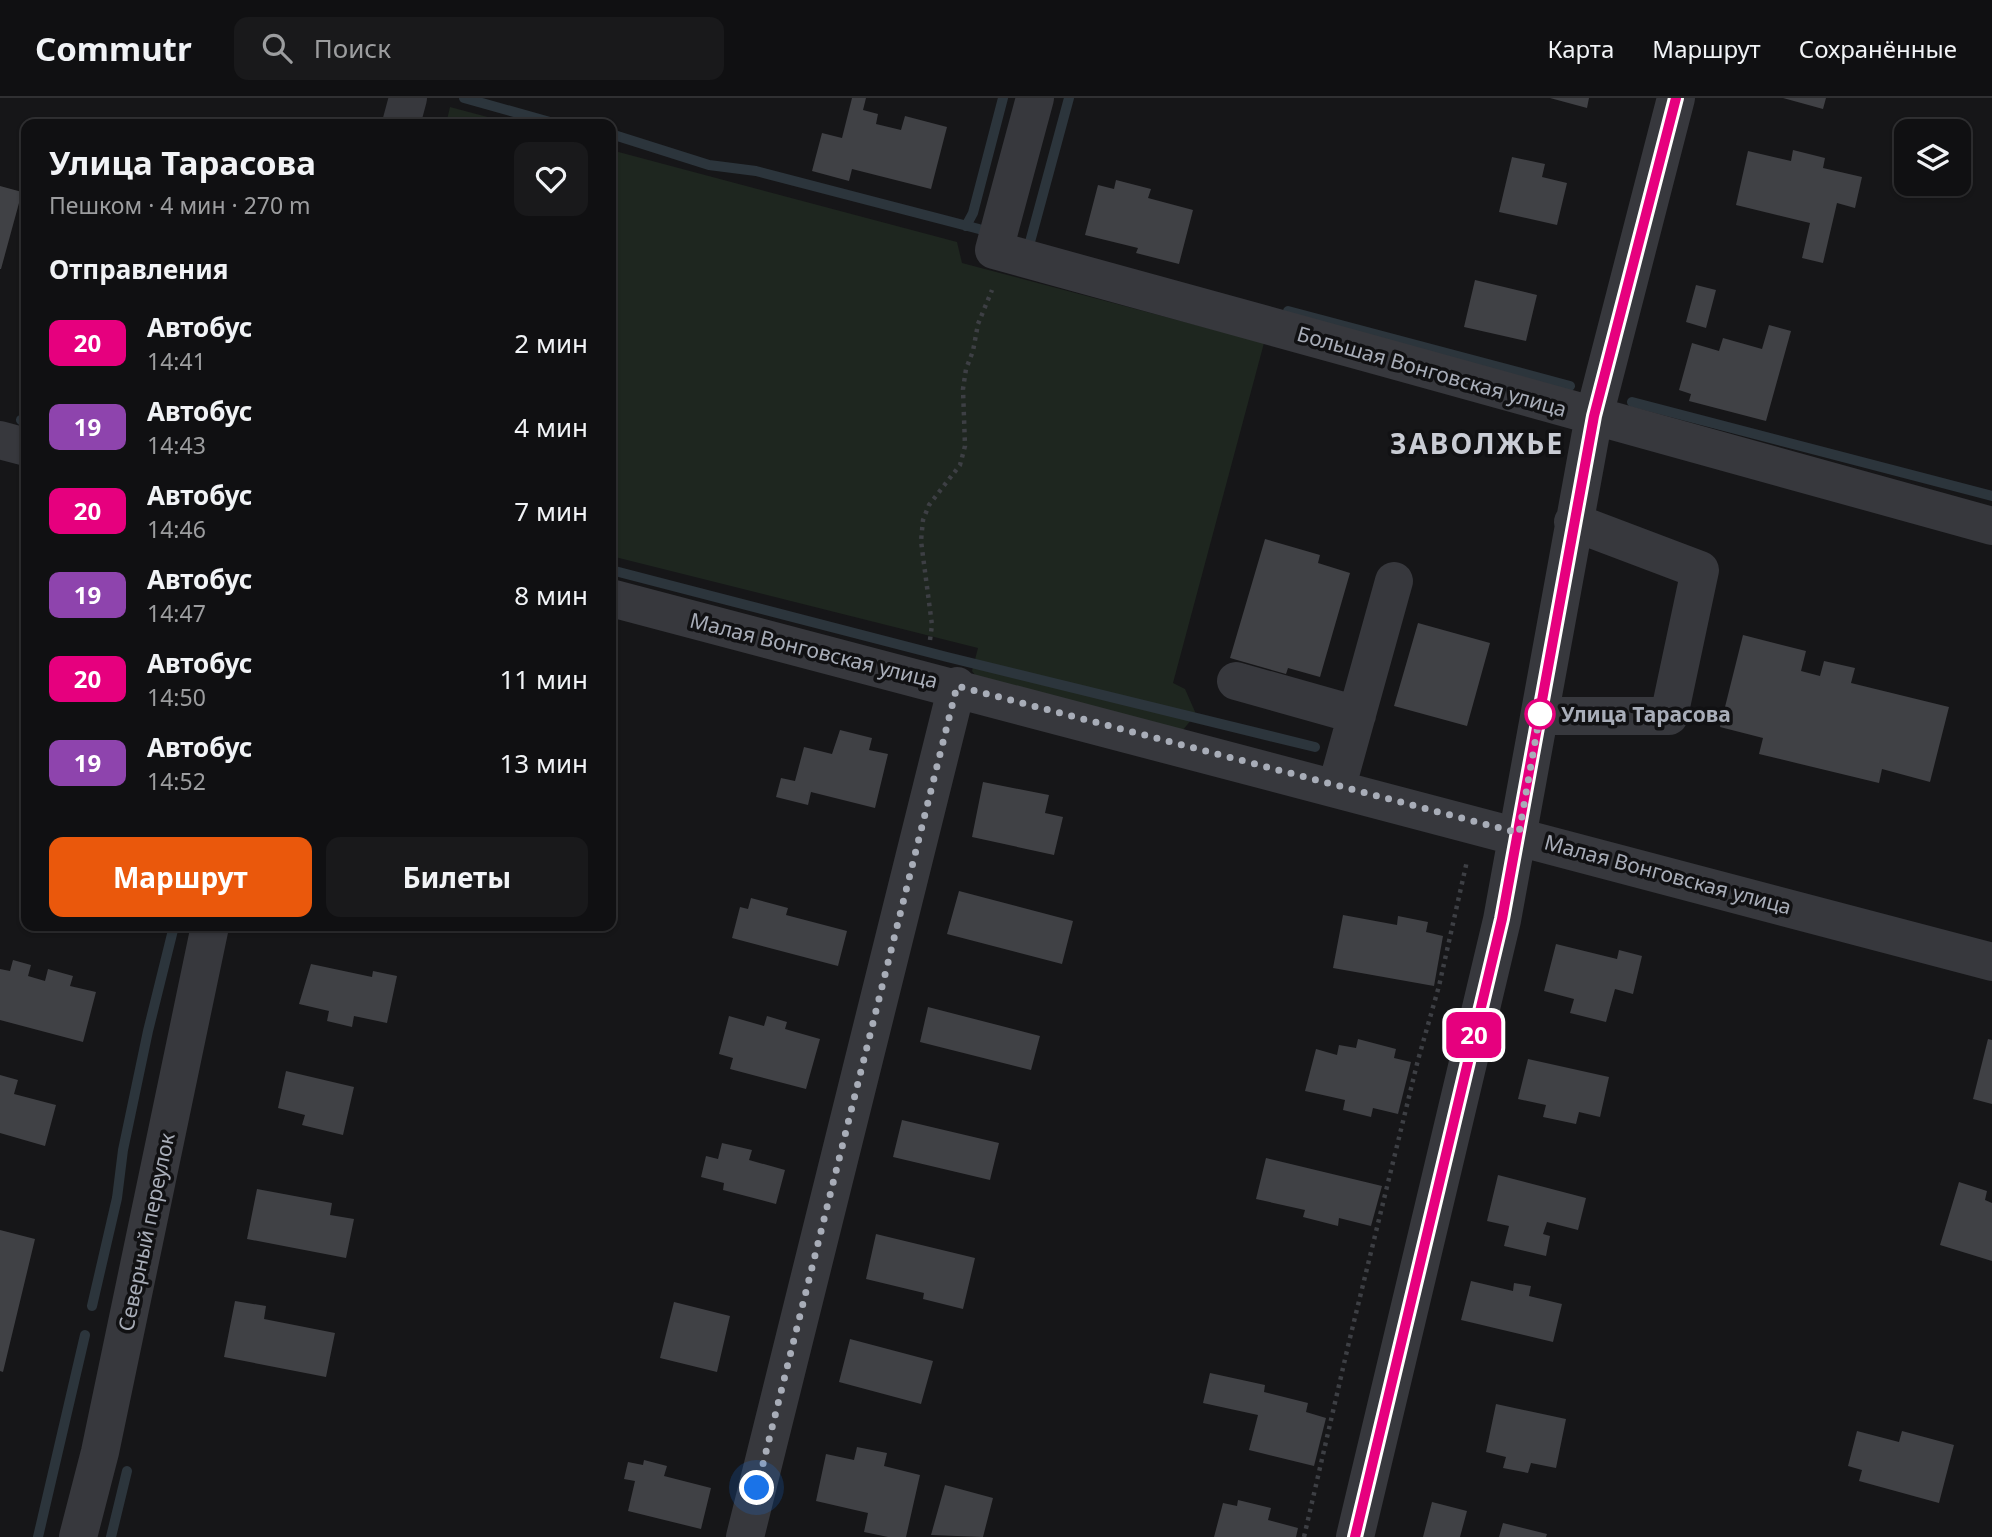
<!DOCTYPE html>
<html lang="ru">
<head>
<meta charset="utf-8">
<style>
  :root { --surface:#101012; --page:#19191b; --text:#f1f3f6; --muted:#9c9d9f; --line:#303032; --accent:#ea580c }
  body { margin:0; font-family:"Noto Sans",sans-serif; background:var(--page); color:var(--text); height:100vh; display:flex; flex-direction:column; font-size:26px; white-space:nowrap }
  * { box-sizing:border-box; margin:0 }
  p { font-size:23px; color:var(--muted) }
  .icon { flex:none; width:38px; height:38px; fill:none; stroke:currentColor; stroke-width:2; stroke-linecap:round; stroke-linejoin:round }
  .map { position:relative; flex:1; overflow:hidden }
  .details { position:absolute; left:21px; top:21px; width:595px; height:812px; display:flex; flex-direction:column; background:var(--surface); border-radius:14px; box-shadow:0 2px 5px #0004,0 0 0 2px var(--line) }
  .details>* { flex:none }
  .badge { padding:0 14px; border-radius:10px; font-size:24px; line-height:46px }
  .buttons { position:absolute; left:1894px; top:21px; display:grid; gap:14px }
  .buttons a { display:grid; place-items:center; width:77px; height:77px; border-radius:14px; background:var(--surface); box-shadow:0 2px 5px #0004,0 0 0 2px var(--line); font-size:35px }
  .you { position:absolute; width:35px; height:35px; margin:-18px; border:5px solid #fff; border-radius:50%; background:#1a73e8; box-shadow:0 0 0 10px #1a73e833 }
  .map>.badge { position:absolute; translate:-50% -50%; box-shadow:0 0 0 4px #fff }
  h2 { padding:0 28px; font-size:26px; line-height:63px }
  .round { display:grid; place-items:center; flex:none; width:74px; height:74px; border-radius:14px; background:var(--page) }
  .summary { display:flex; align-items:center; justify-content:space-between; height:119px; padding:0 28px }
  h1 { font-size:33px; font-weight:700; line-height:52px }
  .primary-button { display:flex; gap:14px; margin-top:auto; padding:14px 28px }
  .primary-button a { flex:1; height:80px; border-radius:14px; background:var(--accent); color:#fff; font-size:28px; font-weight:700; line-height:80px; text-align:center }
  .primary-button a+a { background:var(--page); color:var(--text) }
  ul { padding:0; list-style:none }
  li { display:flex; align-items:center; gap:21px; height:84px; padding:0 28px }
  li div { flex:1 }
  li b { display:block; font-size:26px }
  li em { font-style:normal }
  li .badge { min-width:77px; font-weight:700; text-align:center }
  header { display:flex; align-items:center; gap:42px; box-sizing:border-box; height:98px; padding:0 35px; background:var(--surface); border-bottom:2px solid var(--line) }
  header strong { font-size:33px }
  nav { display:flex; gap:38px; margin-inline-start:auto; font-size:24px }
  .search { width:490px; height:63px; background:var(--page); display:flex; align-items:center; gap:18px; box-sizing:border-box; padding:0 24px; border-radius:14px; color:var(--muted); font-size:26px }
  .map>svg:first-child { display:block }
  .green { fill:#1e261f }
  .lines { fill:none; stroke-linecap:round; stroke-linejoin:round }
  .stream { stroke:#2c353c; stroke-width:10 }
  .building { fill:#404145 }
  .path { stroke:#3d3f44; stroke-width:4.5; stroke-dasharray:3.5 5; stroke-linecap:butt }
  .minor { stroke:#37383d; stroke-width:38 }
  .line-casing { stroke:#fff; stroke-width:16 }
  .line { stroke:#e6007e; stroke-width:10 }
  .walk { stroke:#a8adb8; stroke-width:7; stroke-dasharray:0 12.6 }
  .stop-dot { fill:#fff; stroke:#e6007e; stroke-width:3.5 }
  .labels { text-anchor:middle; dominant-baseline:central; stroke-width:7; stroke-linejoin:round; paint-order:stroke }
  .street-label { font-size:21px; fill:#a8adb8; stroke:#111113 }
  .stop-label { font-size:21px; font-weight:bold; fill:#a8adb8; stroke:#111113; text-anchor:start }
  .district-label { font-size:28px; font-weight:bold; letter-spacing:2px; fill:#c9ccd4; stroke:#111113 }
</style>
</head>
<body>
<header>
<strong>Commutr</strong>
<div class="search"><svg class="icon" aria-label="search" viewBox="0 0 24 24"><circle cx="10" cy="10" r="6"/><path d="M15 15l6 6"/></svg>Поиск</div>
<nav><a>Карта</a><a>Маршрут</a><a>Сохранённые</a></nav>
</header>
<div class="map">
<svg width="1992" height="1439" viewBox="0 0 1992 1439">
  <rect width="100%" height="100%" fill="#161618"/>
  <path class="green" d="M450,9l64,17h-68z
    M611,52l346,92 5,21 302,80 -91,340 12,6 11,25 -18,22 -196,-52 -10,-13 6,-23 -367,-92z"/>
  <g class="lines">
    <path class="stream" d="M464,0l93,26
      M611,36l98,31 47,6 223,58
      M966,128l7,-13 30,-115
      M1030,144l39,-144
      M1288,213l282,75
      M1632,304l360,94
      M21,322l5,1
      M611,472l336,87 368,90
      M92,1208l25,-108 6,-48 25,-119 26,-105
      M38,1439l47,-202
      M111,1439l16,-66"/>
  </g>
  <path class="building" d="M852,0h14l-3,12 15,4 -2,10 25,6 4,-14 42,11 -16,62 -79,-20 -3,12 -37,-10 10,-38 20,5z
    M1550,0h39l-2,10z
    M1783,0h43l-3,11z
    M1793,52l32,8 -2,10 39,9 -7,31 -18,-5 -14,60 -21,-5 8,-35 -74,-18 12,-54 43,10z
    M1512,59l33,7 -3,13 25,6 -10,42 -58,-13z
    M1116,82l35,9 -3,9 45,12 -14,54 -43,-11 2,-5 -53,-13 13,-50 16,4z
    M0,88l22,6 -21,77h-1z
    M1475,182l62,15 -11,46 -62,-14z
    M1696,187l20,5 -10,38 -20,-6z
    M1769,227l22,6 -25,90 -77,-20 2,-7 -12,-4 13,-47 27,8 4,-13 39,11z
    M1265,441l55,16 -2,8 32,10 -30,104 -32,-9 -2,6 -56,-16z
    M1418,525l72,20 -23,83 -73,-20z
    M1743,537l63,16 -5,20 19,5 4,-15 31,7 -4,15 98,24 -19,75 -48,-13 -3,14 -120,-29 4,-16 -43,-11z
    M840,632l32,8 -3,12 19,4 -13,54 -64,-16 -3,13 -32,-8 5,-19 14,3 9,-34 28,7z
    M983,684l66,13 -4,18 18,4 -9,38 -82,-18z
    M959,793l114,30 -11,43 -115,-30z
    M751,800l37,10 -2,7 61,16 -9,35 -106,-28 8,-31 8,2z
    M1343,817l54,10 1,-9 30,6 -2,10 17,4 -9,50 -101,-18z
    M1556,846l61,15 2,-9 23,6 -9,38 -18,-5 -9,33 -36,-9 4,-14 -30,-8z
    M13,862l18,5 -3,11 17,5 3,-12 25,7 -3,10 26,6 -13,50 -83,-22v-51l10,2z
    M311,866l61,13 1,-6 24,5 -10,47 -33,-7 -2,11 -25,-6 2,-10 -30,-7z
    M928,909l112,29 -9,34 -111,-28z
    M729,918l35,10 3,-10 20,6 -2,7 35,10 -14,50 -76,-20 3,-11 -14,-4z
    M1358,941l38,10 -2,9 17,4 -13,52 -25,-6 -2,9 -28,-7 2,-10 -40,-9 11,-42 21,6 2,-10 17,3z
    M1988,941l4,1v64l-19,-5z
    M1528,961l81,18 -9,40 -21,-5 -3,12 -33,-7 3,-12 -28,-6z
    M286,973l68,16 -11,48 -41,-10 3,-10 -27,-7z
    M0,977l18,5 -4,14 42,11 -11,41 -45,-13z
    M902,1022l97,23 -9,37 -97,-23z
    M722,1045l30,7 -3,10 36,10 -9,34 -53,-14 1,-7 -23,-6 5,-21 12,3z
    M1266,1060l116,28 -11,40 -32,-8 -1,8 -35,-9 2,-7 -49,-11z
    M1498,1077l88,23 -8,32 -31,-8 -4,12 7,2 -4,20 -42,-10 5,-20 -22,-5z
    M1959,1084l28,9 -2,9 7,3v58l-52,-16z
    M257,1091l75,14 -2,12 24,4 -8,39 -99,-19z
    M0,1132l35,9 -32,133 -3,-1z
    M876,1136l99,24 -12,51 -40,-10 1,-6 -58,-14z
    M1471,1183l42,10 1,-8 17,3 -2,10 33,8 -9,38 -92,-22z
    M235,1203l31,5 -2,13 71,14 -9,44 -102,-20z
    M674,1204l56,14 -13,56 -57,-14z
    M850,1241l83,22 -12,43 -82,-22z
    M1210,1275l55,12 -1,7 44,11 -2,9 20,6 -12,48 -65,-16 9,-35 -55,-12z
    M1496,1306l70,15 -10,49 -25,-5 -3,10 -25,-5 3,-11 -20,-5z
    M1857,1333l42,11 3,-11 52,14 -15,58 -80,-22 3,-11 -14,-4z
    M857,1349l30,6 -3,13 36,9 -14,62h-18l-24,-5 4,-19 -52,-12 10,-47 28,6z
    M644,1362l23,6 -3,10 47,12 -10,41 -73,-18 7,-30 -11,-2 4,-17 15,3z
    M945,1387l48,13 -10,39 -52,-2z
    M1238,1402l33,8 -3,12 30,8 -2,9h-82l9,-34 14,3z
    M1432,1404l35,9 -7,26h-37z
    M1503,1425l44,11 -1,3h-47z"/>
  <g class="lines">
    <path class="path" d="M930,542l2,-15 -11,-84 2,-21 6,-15 31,-40 5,-19 -2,-57 3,-20 7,-18 5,-27 14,-34
      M1304,1439l45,-195 69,-282 21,-74 28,-125"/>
    <path class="minor" d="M1035,0l-41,152c333,91 665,184 998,276
      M401,26l7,-26
      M0,342l26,7
      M611,500c461,117 921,239 1381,364
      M1236,583l121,34
      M1540,618h129l31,-146 -127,-48
      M1337,688l57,-205
      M78,1439l22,-85 110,-526
      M745,1439l212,-851
      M1355,1439l147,-617 92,-504 82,-318"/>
  </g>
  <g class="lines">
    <defs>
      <path id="line" d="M1355,1439l147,-618 92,-503 82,-318"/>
    </defs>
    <use href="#line" class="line-casing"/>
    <use href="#line" class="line"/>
    <path class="walk" d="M757,1390l200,-802 562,147 21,-119"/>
  </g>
  <circle class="stop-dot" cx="1540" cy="616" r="14"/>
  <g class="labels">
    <g class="street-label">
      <text transform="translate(1432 273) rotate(16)">Большая Вонговская улица</text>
      <text transform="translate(814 552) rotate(14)">Малая Вонговская улица</text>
      <text transform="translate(1668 776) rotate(15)">Малая Вонговская улица</text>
      <text transform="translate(146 1134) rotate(-78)">Северный переулок</text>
    </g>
    <g class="stop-label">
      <text x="1561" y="616">Улица Тарасова</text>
    </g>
    <g class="district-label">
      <text x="1477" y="345">ЗАВОЛЖЬЕ</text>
    </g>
  </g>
</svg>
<div class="buttons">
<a><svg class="icon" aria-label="layers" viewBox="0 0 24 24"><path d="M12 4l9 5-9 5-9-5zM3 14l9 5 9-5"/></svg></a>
</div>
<div class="you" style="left:757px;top:1390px"></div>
<b class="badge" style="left:1474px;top:937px;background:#e6007e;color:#fff">20</b>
<section class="details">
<div class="summary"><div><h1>Улица Тарасова</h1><p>Пешком · 4 мин · 270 m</p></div><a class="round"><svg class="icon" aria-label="heart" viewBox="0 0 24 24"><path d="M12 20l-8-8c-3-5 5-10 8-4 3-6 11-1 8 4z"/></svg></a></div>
<h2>Отправления</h2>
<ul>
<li><span class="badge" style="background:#e6007e;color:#fff">20</span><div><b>Автобус</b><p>14:41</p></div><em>2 мин</em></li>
<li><span class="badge" style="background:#8e44ad;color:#fff">19</span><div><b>Автобус</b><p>14:43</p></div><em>4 мин</em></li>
<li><span class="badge" style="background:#e6007e;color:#fff">20</span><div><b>Автобус</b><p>14:46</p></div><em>7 мин</em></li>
<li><span class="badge" style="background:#8e44ad;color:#fff">19</span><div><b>Автобус</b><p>14:47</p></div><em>8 мин</em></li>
<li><span class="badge" style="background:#e6007e;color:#fff">20</span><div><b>Автобус</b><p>14:50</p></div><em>11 мин</em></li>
<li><span class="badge" style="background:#8e44ad;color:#fff">19</span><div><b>Автобус</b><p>14:52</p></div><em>13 мин</em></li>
</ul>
<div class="primary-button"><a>Маршрут</a><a>Билеты</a></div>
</section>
</div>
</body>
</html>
